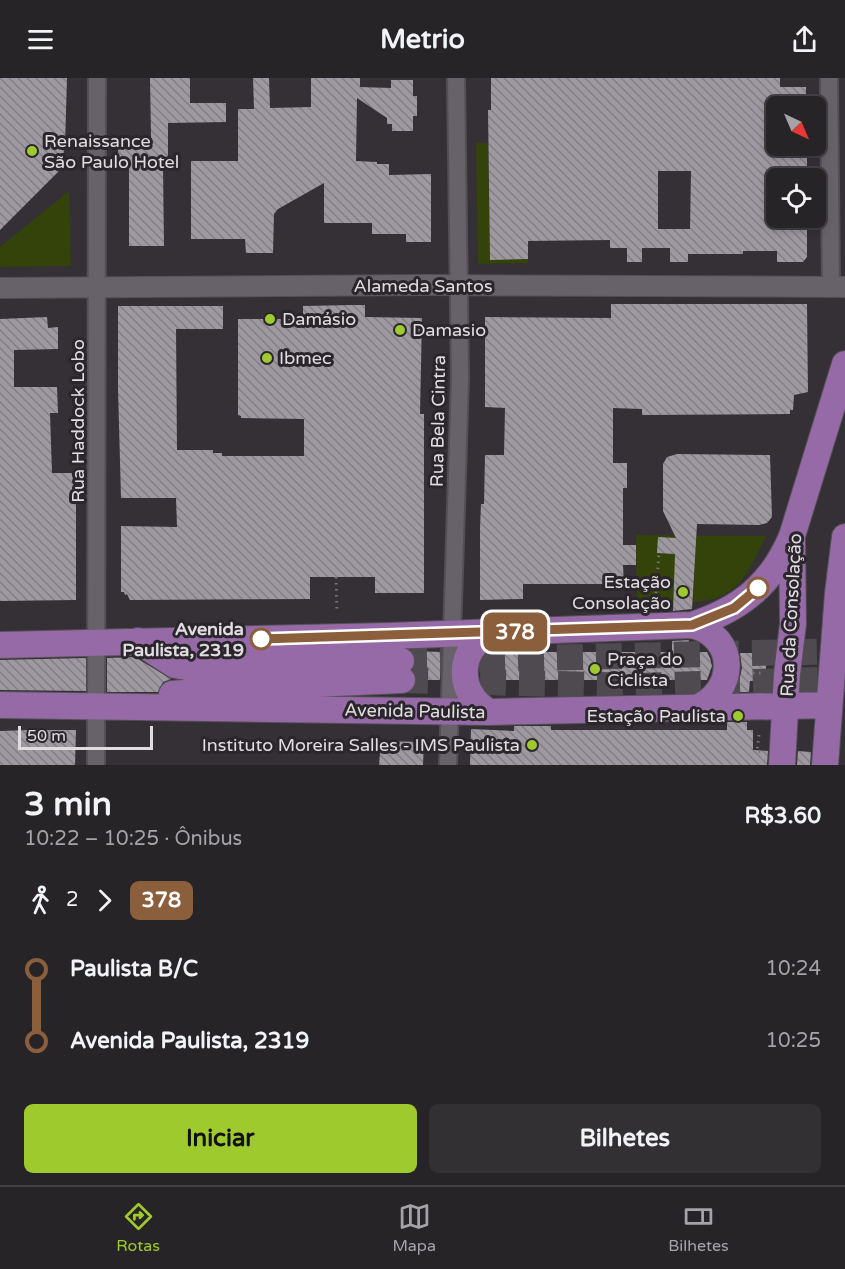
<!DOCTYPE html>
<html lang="pt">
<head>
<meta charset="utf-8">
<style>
  :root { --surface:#272428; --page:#333034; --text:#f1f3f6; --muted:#a4a4a8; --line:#434145; --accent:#9fca2d }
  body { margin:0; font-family:"Varela Round",sans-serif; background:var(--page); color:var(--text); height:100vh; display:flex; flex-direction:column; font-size:22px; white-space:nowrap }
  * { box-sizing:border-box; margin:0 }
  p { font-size:20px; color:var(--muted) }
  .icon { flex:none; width:33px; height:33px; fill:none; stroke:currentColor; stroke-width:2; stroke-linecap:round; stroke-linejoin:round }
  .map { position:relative; height:687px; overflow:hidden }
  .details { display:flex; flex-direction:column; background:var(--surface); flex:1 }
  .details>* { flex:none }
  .badge { padding:0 12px; border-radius:9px; font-size:21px; line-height:39px }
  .needle { width:39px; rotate:136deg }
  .buttons { position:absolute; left:766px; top:18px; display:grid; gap:12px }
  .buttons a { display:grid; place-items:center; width:60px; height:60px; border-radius:9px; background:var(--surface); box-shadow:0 3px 9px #0003,0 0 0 2px var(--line); font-size:30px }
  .scale { position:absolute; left:18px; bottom:15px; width:135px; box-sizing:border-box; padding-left:6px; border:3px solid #e0dde1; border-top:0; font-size:16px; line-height:21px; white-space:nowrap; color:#e0dde1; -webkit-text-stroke:4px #2a262c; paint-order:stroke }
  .map>.badge { position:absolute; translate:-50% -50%; box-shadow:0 0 0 3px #fff }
  .legs { display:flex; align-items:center; gap:9px; height:66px; padding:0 24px; font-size:20px }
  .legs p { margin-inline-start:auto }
  .head { display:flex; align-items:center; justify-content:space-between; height:102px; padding:0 24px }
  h1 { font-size:33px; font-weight:800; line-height:45px }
  .action { display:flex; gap:12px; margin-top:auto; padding:12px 24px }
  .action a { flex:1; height:69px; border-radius:9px; background:var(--accent); color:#111; font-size:24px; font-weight:800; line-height:69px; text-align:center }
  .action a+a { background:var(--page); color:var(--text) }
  ul { padding:0 24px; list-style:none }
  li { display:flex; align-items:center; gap:21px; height:72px; font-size:22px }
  li i { display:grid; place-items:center; width:9px; height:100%; margin:0 8px; background:currentColor }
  li i::after { content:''; width:15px; height:15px; margin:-8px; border:4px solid; border-radius:50%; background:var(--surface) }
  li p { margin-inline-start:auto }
  li:first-child i { background:linear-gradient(#0000 50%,currentColor 0) }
  li:last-child i { background:linear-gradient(currentColor 50%,#0000 0) }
  header { display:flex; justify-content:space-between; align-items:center; height:78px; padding:0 24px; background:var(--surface); font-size:27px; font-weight:800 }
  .tab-bar { display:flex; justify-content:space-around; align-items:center; height:84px; border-top:2px solid var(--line); background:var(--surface); font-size:16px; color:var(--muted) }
  .tab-bar a { display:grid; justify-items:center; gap:3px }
  .tab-bar .on { color:var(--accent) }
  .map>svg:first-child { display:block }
  .green { fill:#334309 }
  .building { fill:url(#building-back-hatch); fill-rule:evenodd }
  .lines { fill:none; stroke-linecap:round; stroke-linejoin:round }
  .primary-tunnel { stroke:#4e4a50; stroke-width:26; stroke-dasharray:26 13; stroke-linecap:butt }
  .minor-casing { stroke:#534f54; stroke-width:20 }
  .tertiary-casing { stroke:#534f54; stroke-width:22 }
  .primary-casing { stroke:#534f54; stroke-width:28 }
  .path { stroke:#767378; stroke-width:3; stroke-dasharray:1.5 4.5; stroke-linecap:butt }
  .minor { stroke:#676269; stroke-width:16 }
  .tertiary { stroke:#676269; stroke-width:20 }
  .primary { stroke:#966aa6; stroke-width:26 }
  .line-1-casing { stroke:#fff; stroke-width:14 }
  .line-1 { stroke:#8b5e3c; stroke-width:9 }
  .poi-dot { fill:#9fca2d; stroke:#2a262c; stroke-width:2 }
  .stop-1-dot { fill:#fff; stroke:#8b5e3c; stroke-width:3 }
  .labels { text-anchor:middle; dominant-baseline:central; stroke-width:6; stroke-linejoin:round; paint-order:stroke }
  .poi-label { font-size:18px; fill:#e0dde1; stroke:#2a262c; text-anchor:start }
  .street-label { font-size:18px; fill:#e0dde1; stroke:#2a262c }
  .stop-label { font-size:18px; font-weight:bold; fill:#e0dde1; stroke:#2a262c; text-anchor:end }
</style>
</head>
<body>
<header><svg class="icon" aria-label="menu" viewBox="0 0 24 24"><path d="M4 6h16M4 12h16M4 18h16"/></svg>Metrio<svg class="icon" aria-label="share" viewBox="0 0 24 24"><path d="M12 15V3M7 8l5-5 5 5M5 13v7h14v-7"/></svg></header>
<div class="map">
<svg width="845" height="687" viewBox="0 0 845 687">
  <defs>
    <pattern id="building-back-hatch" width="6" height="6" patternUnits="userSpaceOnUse" patternTransform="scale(1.5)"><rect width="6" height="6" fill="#9e98a0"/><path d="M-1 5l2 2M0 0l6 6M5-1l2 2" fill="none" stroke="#837e84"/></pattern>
  </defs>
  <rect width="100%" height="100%" fill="#343036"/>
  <path class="green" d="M476,65h12l2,117 38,-1v4l-50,1z
    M69,113l2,75 -71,1v-20z
    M636,457l130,1c-8,16 -16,37 -29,49 -25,25 -67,16 -100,16z"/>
  <path class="building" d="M0,0h67l-2,68 -5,24 -60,60z
    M150,0h40v25h36v19l-58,1v44h-5l1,79h-35v-77h-11v-32h33z
    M253,0h16l1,30 41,-1v-29h49v9l31,1v-8h22v16h4v20h-4v15h-21v-7h-5v-6l-30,-20 -1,63 21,1v2h12v11l42,-1v68h-25v-8h-34v-11h-48v-40l-46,26 -4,5 -1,39h-27l-1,-14h-54v-78h47v-52h16z
    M491,0h289v9h26v19h-29v40h30v32h-30v40h30v39l-4,5h-26v-11h-34v3h-55v8h-18v-14h-28v14h-15v-14h-17v-8l-82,1v18l-38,1 -2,-150h3zM658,93h33l-1,58h-32z
    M611,226h196l1,88 -14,3 -1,15h-3v4l-148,1v-6l-29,-1v55h14v25h-4v57h13v20h-13l1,19h-101v15l-43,1v-72l1,-24h3l1,-49h19l1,-47 -20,-1v-90l126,1z
    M353,227h12v12l57,1 -2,96h4v179h-49v-16h-65v22l-180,1 -3,-6 -2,1 -1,-3h-3v-66l56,1 -1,-29h-55l-3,-109v-83h105v23h-47l1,121h36v3h9v3h82v-37l-63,-1v-2l-3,-1v-96h65v-13z
    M47,239l1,11 10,-1v22l-44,1v37h43l1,26h-8l2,60h24v127l-76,1v-282z
    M677,376l93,1 2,62 -5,6 -8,2 -62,-1 -5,85 -19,2 2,-57 -18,-1 1,-16 18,1 -13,-27v-47l4,-7z
    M689,562v12h18l3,6 2,8 -5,14h-226v-15l8,-13h183v-11z
    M412,573l29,1 -1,28h-23l-4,-10 3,-10z
    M740,575h27l-2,27 -15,1 -1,11h-14l4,-11 3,-13z
    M135,579l36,22 -8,3 -5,10h-51v-34z
    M86,580v33l-86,-1v-30z
    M727,644h20v8h6v20l15,1 -1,14h-297l1,-36 43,2v-5h37v4h176z
    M29,652h47l-1,35h-75v-34z
    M381,663l43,1 -1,23h-44z
    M798,673l13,1 -1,13h-13z"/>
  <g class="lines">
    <path class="primary-tunnel" d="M401,583l444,-10
      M402,602l236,6 207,-7"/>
    <defs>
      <path id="minor" d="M829,0l2,210
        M96,687l1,-687
        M448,687l12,-387 -4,-300"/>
      <path id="tertiary" d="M0,210l428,-3 417,2"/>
      <path id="primary" d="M692,547c47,12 45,68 2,84
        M138,563l37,24 12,2 214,-6
        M0,567l388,-9 304,-11c49,-16 80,-41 100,-89
        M172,616l77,-7 153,-7
        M0,627l489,7 340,-7
        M489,634c-32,-18 -33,-62 1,-79
        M782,687l5,-91 6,-50 -1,-88 53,-172
        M825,687l13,-172 7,-56"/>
    </defs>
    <use href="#minor" class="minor-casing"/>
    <use href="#tertiary" class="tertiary-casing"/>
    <use href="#primary" class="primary-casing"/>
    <path class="path" d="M336,499l1,34
      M655,527l4,-52
      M747,595h18
      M759,657l-2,16 6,1"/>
    <use href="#minor" class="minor"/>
    <use href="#tertiary" class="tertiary"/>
    <use href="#primary" class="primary"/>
  </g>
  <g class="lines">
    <defs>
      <path id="line-1" d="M261,561l431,-14 42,-17 24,-20"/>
    </defs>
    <use href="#line-1" class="line-1-casing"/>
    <use href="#line-1" class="line-1"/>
  </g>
  <g class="poi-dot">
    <circle cx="32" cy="73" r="6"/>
    <circle cx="270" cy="241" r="6"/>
    <circle cx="400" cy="252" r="6"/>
    <circle cx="267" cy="280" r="6"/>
    <circle cx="683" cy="514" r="6"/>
    <circle cx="595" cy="591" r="6"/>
    <circle cx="738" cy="638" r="6"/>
    <circle cx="532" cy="667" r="6"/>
  </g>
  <g class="stop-1-dot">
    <circle cx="758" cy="510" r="10"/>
    <circle cx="261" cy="561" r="10"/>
  </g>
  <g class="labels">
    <g class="poi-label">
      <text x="44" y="63">Renaissance<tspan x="44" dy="21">São Paulo Hotel</tspan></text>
      <text x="282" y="241">Damásio</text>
      <text x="412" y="252">Damasio</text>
      <text x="279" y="280">Ibmec</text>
      <text x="671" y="504" text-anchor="end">Estação<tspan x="671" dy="21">Consolação</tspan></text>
      <text x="607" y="581">Praça do<tspan x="607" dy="21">Ciclista</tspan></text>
      <text x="726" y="638" text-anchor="end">Estação Paulista</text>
      <text x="520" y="667" text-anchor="end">Instituto Moreira Salles - IMS Paulista</text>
    </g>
    <g class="street-label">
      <text x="423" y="208">Alameda Santos</text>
      <text transform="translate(78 343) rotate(-90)">Rua Haddock Lobo</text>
      <text transform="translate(438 343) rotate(-89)">Rua Bela Cintra</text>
      <text transform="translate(791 537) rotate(-87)">Rua da Consolação</text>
      <text transform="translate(415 633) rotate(1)">Avenida Paulista</text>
    </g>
    <g class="stop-label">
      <text x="244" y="551">Avenida<tspan x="244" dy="21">Paulista, 2319</tspan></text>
    </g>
  </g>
</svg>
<div class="buttons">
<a><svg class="needle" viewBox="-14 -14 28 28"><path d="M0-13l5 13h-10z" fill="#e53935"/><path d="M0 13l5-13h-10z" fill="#a4a4a8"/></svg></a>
<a><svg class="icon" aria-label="locate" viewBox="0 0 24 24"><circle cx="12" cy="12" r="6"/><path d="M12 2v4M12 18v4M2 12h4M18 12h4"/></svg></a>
</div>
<div class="scale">50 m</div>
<b class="badge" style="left:515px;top:554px;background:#8b5e3c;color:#fff">378</b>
</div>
<section class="details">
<div class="head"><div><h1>3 min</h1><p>10:22 – 10:25 · Ônibus</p></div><b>R$3.60</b></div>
<div class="legs"><svg class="icon" aria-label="walk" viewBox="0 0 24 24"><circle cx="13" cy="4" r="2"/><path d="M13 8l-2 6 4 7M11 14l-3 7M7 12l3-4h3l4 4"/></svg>2<svg class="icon" aria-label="forward" viewBox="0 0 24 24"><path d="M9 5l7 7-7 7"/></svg><b class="badge" style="background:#8b5e3c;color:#fff">378</b></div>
<ul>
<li><i style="color:#8b5e3c"></i><b>Paulista B/C</b><p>10:24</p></li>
<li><i style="color:#8b5e3c"></i><b>Avenida Paulista, 2319</b><p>10:25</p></li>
</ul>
<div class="action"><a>Iniciar</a><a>Bilhetes</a></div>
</section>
<nav class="tab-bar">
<a class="on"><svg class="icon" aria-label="directions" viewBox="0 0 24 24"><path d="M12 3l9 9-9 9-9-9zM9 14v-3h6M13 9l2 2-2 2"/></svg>Rotas</a>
<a><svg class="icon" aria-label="map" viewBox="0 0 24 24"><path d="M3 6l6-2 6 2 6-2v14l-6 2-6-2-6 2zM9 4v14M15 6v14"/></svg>Mapa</a>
<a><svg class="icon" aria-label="tickets" viewBox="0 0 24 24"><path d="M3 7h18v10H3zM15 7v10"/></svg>Bilhetes</a>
</nav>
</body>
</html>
